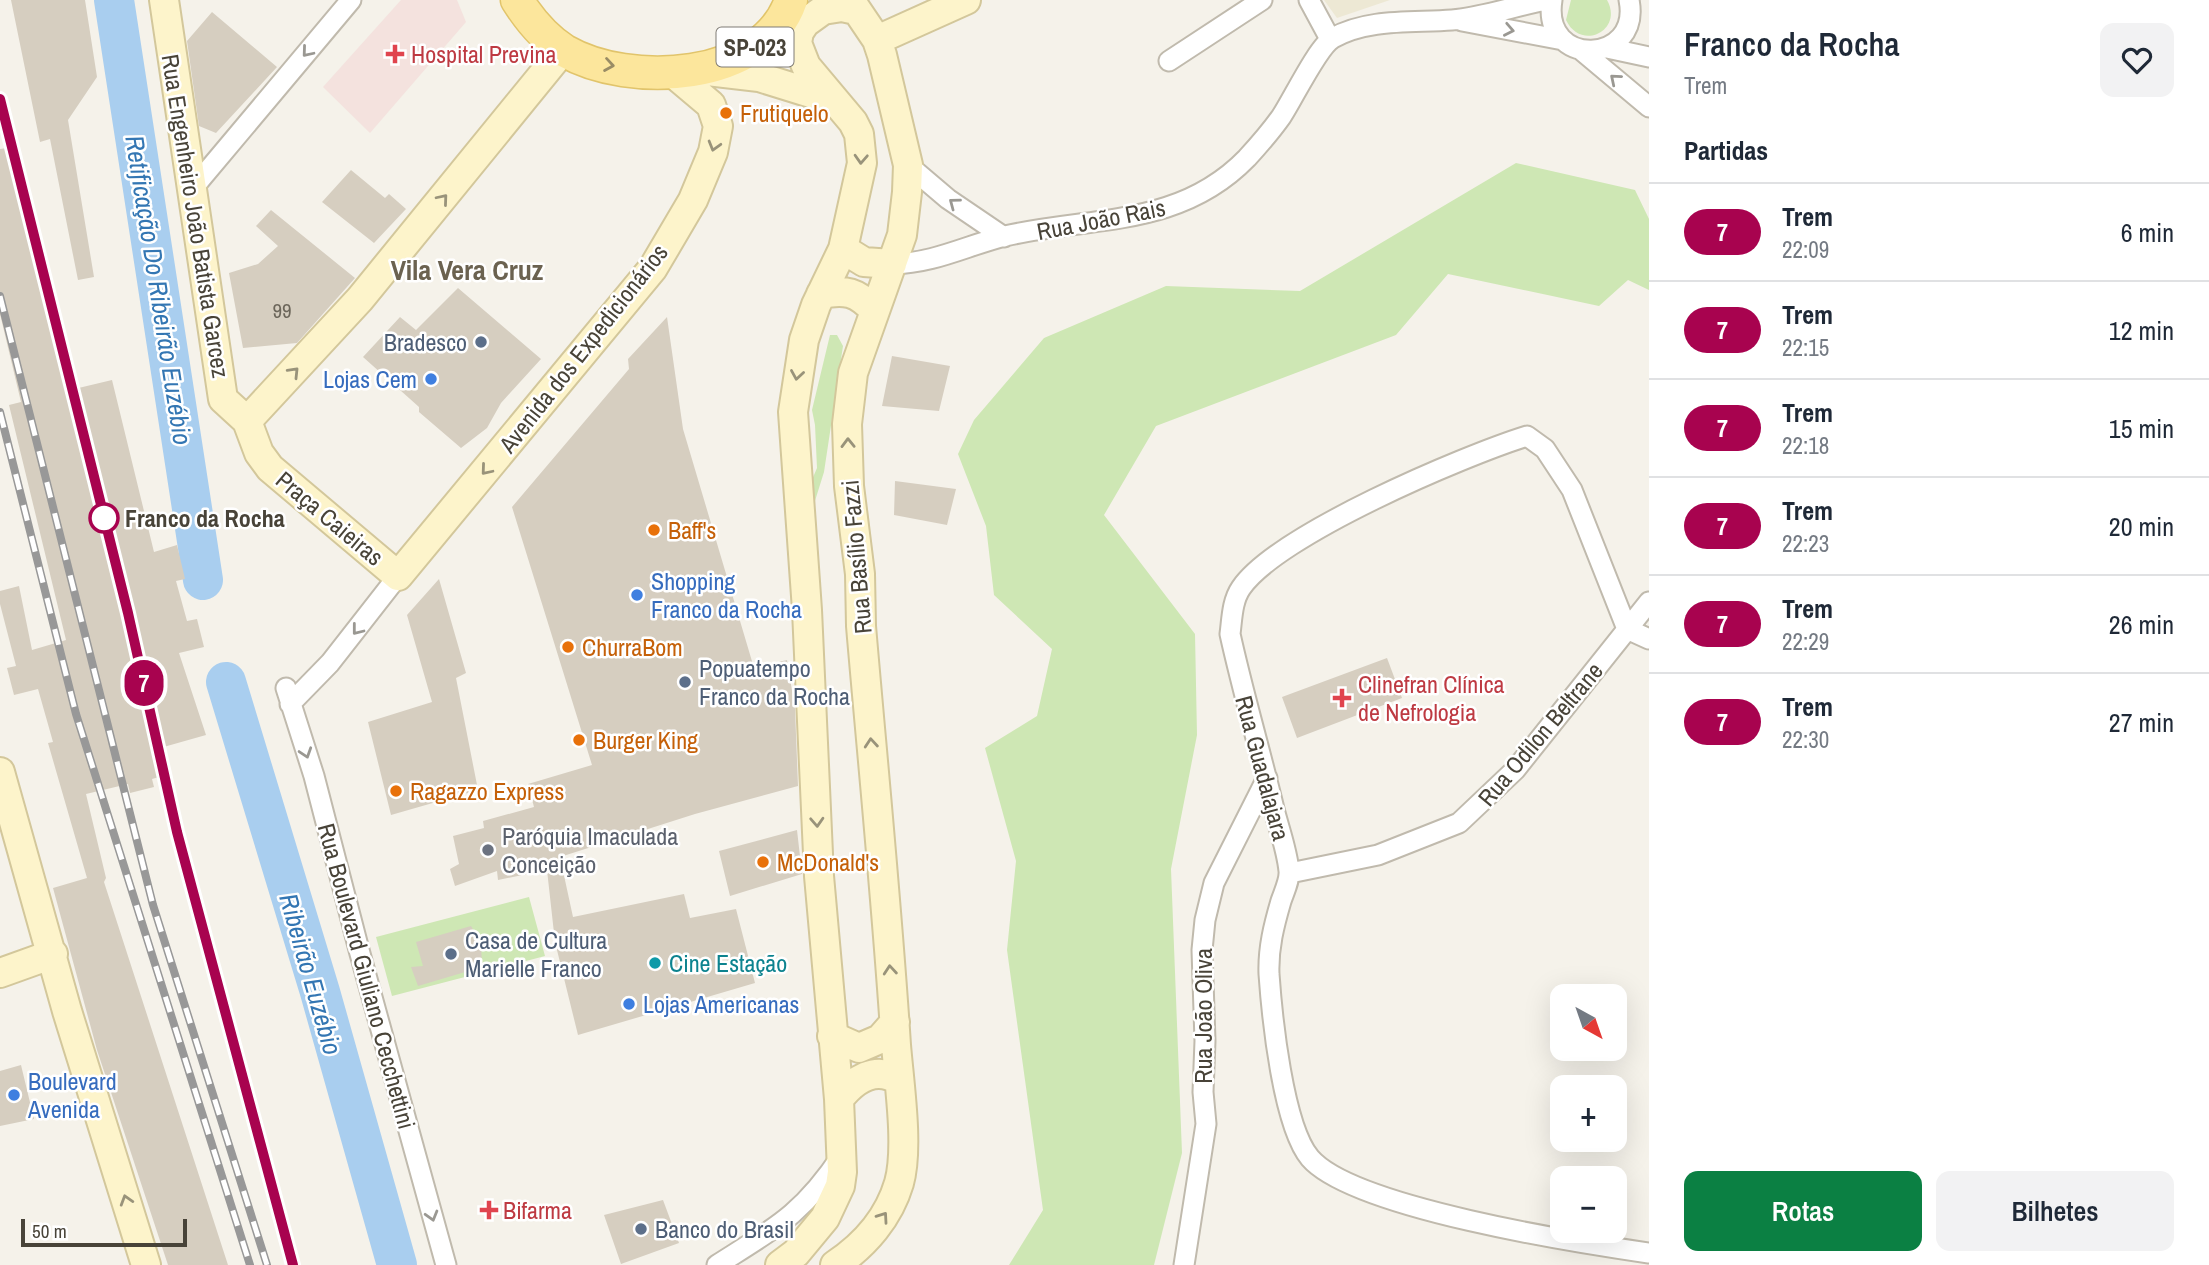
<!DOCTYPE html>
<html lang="pt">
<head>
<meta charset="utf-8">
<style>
  :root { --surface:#fff; --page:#f2f2f3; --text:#1f2937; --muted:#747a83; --line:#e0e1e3; --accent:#0b8043 }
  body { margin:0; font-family:"Archivo Narrow",sans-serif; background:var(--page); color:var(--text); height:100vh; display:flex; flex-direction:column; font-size:26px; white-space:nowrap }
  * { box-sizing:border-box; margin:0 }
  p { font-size:23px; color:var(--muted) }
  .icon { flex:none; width:38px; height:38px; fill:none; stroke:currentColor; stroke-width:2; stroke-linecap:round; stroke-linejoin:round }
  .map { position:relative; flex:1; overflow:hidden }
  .details { display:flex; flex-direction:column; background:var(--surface); width:560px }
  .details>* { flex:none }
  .badge { padding:0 14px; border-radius:23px; font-size:24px; line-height:46px }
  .needle { width:46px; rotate:140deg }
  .fabs { position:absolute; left:1550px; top:984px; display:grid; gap:14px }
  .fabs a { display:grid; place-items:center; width:77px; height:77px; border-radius:14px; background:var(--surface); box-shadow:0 7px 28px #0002; font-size:35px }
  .scale { position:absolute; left:21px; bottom:18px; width:166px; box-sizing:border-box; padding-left:7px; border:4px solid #484338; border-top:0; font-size:19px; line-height:24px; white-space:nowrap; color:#484338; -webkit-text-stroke:5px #fff; paint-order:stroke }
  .map>.badge { position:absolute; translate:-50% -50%; box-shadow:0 0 0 4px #fff }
  h2 { padding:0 35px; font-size:26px; line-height:63px }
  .round { display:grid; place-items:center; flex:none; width:74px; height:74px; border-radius:14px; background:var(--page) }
  .summary { display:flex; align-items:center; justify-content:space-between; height:119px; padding:0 35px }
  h1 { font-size:33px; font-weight:600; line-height:52px }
  .action { display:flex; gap:14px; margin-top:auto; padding:14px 35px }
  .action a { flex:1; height:80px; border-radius:14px; background:var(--accent); color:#fff; font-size:28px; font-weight:600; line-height:80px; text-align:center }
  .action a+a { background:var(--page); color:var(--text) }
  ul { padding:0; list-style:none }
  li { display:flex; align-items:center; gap:21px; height:98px; padding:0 35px; border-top:2px solid var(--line) }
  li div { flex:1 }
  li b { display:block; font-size:26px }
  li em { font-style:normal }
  li .badge { min-width:77px; font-weight:700; text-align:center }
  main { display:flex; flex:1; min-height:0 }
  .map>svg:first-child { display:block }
  .education { fill:#ede8d4 }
  .medical { fill:#f4e2de }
  .green { fill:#cee7b4 }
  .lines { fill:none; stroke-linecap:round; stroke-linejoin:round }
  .river { stroke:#a9ceef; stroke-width:40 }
  .building { fill:#d6cec0 }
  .street-casing { stroke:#c0baad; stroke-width:23 }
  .secondary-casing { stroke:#d3c79b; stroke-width:32 }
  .primary-casing { stroke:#e1c46b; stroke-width:35 }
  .street { stroke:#fff; stroke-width:19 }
  .secondary { stroke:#fdf4cb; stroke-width:28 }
  .primary { stroke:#fce69c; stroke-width:32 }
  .rail-casing { stroke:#989898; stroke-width:8 }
  .rail { stroke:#fff; stroke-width:5; stroke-dasharray:16; stroke-linecap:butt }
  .oneway { stroke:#9a9892 }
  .oneway2 { stroke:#998c65 }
  .oneway3 { stroke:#99937a }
  .line-casing { stroke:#fff; stroke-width:16 }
  .line { stroke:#a8034f; stroke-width:10 }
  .health-dot { fill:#e0444e; stroke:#fff; stroke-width:2.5 }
  .food-dot { fill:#e8710a; stroke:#fff; stroke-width:2.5 }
  .service-dot { fill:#5c6f8a; stroke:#fff; stroke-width:2.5 }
  .shop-dot { fill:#3f7fe0; stroke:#fff; stroke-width:2.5 }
  .stop-dot { fill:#fff; stroke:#a8034f; stroke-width:3.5 }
  .worship-dot { fill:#6b7280; stroke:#fff; stroke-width:2.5 }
  .culture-dot { fill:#0f9aa8; stroke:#fff; stroke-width:2.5 }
  .labels { text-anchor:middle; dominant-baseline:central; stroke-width:5; stroke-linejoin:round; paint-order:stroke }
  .number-label { font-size:21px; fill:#6c665a }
  .shield { fill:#fff; stroke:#7f7b74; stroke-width:2 }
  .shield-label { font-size:23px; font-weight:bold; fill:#484338 }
  .health-label { font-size:24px; fill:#be3a42; stroke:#fff; text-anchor:start }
  .food-label { font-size:24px; fill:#c56008; stroke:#fff; text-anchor:start }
  .street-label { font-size:24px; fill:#484338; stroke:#fff }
  .service-label { font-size:24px; fill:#4e5e75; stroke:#fff; text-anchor:start }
  .shop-label { font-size:24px; fill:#366cbe; stroke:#fff; text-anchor:start }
  .stop-label { font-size:24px; font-weight:bold; fill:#484338; stroke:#fff; text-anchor:start }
  .worship-label { font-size:24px; fill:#5b616d; stroke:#fff; text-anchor:start }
  .culture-label { font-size:24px; fill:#0d838f; stroke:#fff; text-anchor:start }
  .water-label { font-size:26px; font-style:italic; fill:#3376b3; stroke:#fff }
  .quarter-label { font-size:28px; font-weight:bold; fill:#6b6250; stroke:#fff }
</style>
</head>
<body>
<main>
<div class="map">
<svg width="1649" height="1265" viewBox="0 0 1649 1265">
  <rect width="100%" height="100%" fill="#f5f2ea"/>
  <path class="education" d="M1324,0h66l-53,18z"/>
  <path class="medical" d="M401,0h56l9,22 -96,111 -47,-46z"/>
  <path class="green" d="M1571,0h36c17,30 -26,52 -41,20z
    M1516,163l119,27 14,29v71l-21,-10 -29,26 -151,-32 -52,61 -240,91 -52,89 91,119 2,101 -26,134 11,284 -28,112h-145l34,-55 -36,-260 9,-89 -31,-113 52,-32 15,-67 -58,-54 -8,-69 -28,-72 16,-34 70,-82 122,-52 134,5z
    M830,335h7l6,11 -19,126 -10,32 -3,-22 6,-14 -2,-43 -3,-15z
    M529,897l16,59 -153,40 -16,-59z"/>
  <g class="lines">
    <path class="river" d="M114,0l89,580
      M226,682l94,310 77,273"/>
  </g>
  <path class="building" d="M11,0h74l12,77 -29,43 26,157 -16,3 -28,-141 -10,3z
    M212,12l65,55 -61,66 -17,-7 -12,-85z
    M7,148l59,243 46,-11 42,172 23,-7 8,34 -9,2 11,40 10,-2 7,28 -25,6 27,82 -53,15 6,27 -7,2 2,8 -24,6 -2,-9 -42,10 20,84 -2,4 124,383h-60l-71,-215 -44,-162 34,-10 -39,-135 5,-1 -15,-53 -24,6 -7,-27 9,-2 -16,-62v-13l19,-5 13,64 34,-10 -57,-235 12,-3 -21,-88v-165z
    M351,170l34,28 4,-4 17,15 -32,34 -52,-41z
    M271,210l84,68 -58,65 -54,5 -14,-75 29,-9 20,-18 -22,-20z
    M458,288l83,71 -40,44 -14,25 -26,20 -42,-36v-5l-56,-50 37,-40 16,13z
    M667,317l16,112 71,239 33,-8 8,49 3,77 -103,28 -135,43 13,60 111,-23 6,24 46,-9 19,74 -177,52 -23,-93 -8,-72 -49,10 -1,-9 -42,15 -5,-17 9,-5 -6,-28 31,-8 -1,-7 51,-14 -6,-23 64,-19 -80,-258 117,-138 -1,-10z
    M892,356l58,10 -11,45 -57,-5z
    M895,481l61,8 -9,36 -53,-10z
    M439,579l27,94 -10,5 22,112 -87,25 -23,-93 64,-20 -25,-87z
    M1387,658l15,40 -105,40 -15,-41z
    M797,830l5,44 -72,22 -11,-45z
    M471,926l10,17 1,24 -64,19 -7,-19 12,-1 -7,-24z
    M21,1065l13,54 -34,7v-55z
    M663,1200l16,43 -58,21 -17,-49z"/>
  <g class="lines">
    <defs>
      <path id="street" d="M1309,0l21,39
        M1552,0c-11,69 90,65 77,0
        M1462,21l101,19
        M1607,48l42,9
        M1581,50l68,57
        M1169,61l93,-61
        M908,165l40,34 56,38
        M194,187l157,-187
        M892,264c43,-1 73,-18 113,-28 87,-20 174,-8 242,-78 11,-12 24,-27 34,-41 11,-16 37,-71 52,-79 35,-20 81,-15 119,-18 32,-3 63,-14 94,-20
        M1649,639l-22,-10 -55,-139 -27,-41 -18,-13c-64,20 -250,99 -286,152 -9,13 -9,31 -11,46 13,59 30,116 44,175 5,20 13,41 15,62 1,9 -5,21 -8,30 -7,24 -13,47 -12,73 3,43 14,152 41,184 43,50 269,85 339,95
        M286,688l28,88 45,174 87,315
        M290,704l40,-41 68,-87
        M1290,873l88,-18 81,-32 56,-53 134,-168
        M717,1265c58,-37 86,-51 125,-110
        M1184,1265l22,-141 -3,-32 2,-51 -3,-91 3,-30 9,-37 53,-105"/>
      <path id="secondary" d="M164,0l59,399 24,22
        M877,40l89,-40
        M699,70l60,7 74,23
        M843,249l21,13 28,2
        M821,294c25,-5 36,-2 53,16
        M247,421l12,32 11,15 128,108 255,-308 40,-68 20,-48 5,-26 -7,-21 -38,-32
        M247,421l113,-122 203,-249
        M0,772l67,239 79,254
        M0,973l53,-19
        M832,1036l27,12 21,-9 15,-17
        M839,1099c15,-19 37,-35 60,-18
        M780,1265l16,-12 29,-35 15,-32 2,-14 -3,-73 -20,-223 -12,-266 -14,-198 11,-72 12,-35 27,-56 19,-86 -3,-29 -6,-12 -47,-56 -9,-23 2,-11 6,-9 18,-13 19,-3 14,3
        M835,1265c30,-20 54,-48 64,-82 10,-35 0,-101 -3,-138 -9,-140 -23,-279 -35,-419l-1,-52 -11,-88 -2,-62 6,-51 49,-138 5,-43 1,-27 -26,-110 -5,-15 -27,-40"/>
      <path id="primary" d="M517,0c12,19 29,39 48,51 64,37 198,31 226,-51"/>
    </defs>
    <use href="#street" class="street-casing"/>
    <use href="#secondary" class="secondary-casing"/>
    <use href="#primary" class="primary-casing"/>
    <use href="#street" class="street"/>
    <use href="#secondary" class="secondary"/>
    <use href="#primary" class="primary"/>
    <defs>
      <path id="rail" d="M0,99l128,514 49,219 116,433
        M0,296l153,609 114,360
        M0,412l76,302 174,551"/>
    </defs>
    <use href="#rail" class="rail-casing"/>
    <use href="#rail" class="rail"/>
  </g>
  <defs><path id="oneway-chevron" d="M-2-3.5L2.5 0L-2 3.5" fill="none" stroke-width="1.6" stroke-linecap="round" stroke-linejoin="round" transform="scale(1.75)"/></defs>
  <g class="oneway">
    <use href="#oneway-chevron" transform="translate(1509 30) rotate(11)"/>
    <use href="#oneway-chevron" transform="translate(307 52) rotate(130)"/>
    <use href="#oneway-chevron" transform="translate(1615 79) rotate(-140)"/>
    <use href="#oneway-chevron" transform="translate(954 203) rotate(-143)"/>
    <use href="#oneway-chevron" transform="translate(357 630) rotate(128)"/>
    <use href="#oneway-chevron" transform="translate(306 753) rotate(72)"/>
    <use href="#oneway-chevron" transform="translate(432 1216) rotate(74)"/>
  </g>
  <use class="oneway2" href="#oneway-chevron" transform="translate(609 65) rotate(9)"/>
  <g class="oneway3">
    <use href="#oneway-chevron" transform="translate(714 146) rotate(106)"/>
    <use href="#oneway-chevron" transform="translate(861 159) rotate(93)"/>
    <use href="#oneway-chevron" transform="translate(443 199) rotate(-50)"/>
    <use href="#oneway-chevron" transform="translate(294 372) rotate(-46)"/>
    <use href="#oneway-chevron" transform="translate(797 375) rotate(99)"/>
    <use href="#oneway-chevron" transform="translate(848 443) rotate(-91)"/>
    <use href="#oneway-chevron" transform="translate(486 470) rotate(130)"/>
    <use href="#oneway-chevron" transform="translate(871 743) rotate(-95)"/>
    <use href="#oneway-chevron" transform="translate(817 822) rotate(87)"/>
    <use href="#oneway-chevron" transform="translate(890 970) rotate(-95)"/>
    <use href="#oneway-chevron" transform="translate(126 1200) rotate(-107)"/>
    <use href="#oneway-chevron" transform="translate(883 1217) rotate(-55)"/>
  </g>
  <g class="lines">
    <defs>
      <path id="line" d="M0,99l128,514 49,219 116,433"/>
    </defs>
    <use href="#line" class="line-casing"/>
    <use href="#line" class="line"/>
  </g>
  <g class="health-dot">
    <path d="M391.5 43.5h7v7h7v7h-7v7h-7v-7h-7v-7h7z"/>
    <path d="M1338.5 687.5h7v7h7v7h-7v7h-7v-7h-7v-7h7z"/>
    <path d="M485.5 1199.5h7v7h7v7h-7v7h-7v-7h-7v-7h7z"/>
  </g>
  <g class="food-dot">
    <circle cx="726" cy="113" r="7"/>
    <circle cx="654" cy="530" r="7"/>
    <circle cx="568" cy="647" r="7"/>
    <circle cx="579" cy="740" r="7"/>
    <circle cx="396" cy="791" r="7"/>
    <circle cx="763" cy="862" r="7"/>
  </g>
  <g class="service-dot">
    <circle cx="481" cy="342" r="7"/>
    <circle cx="685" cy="682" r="7"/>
    <circle cx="451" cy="954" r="7"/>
    <circle cx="641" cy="1229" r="7"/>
  </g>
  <g class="shop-dot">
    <circle cx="431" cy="379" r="7"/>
    <circle cx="637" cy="595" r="7"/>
    <circle cx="629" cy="1004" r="7"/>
    <circle cx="14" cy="1095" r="7"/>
  </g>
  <circle class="stop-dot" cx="104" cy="518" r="14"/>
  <circle class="worship-dot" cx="488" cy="850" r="7"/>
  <circle class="culture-dot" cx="655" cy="963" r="7"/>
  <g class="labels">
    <g class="number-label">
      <text x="282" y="310">99</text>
    </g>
    <rect class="shield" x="716.5" y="27.5" width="77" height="39" rx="5"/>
    <g class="shield-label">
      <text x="755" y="47">SP-023</text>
    </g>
    <g class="health-label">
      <text x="411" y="54">Hospital Previna</text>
      <text x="1358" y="684">Clinefran Clínica<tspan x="1358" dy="28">de Nefrologia</tspan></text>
      <text x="503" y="1210">Bifarma</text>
    </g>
    <g class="food-label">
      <text x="740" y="113">Frutiquelo</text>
      <text x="668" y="530">Baff's</text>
      <text x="582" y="647">ChurraBom</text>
      <text x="593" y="740">Burger King</text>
      <text x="410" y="791">Ragazzo Express</text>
      <text x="777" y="862">McDonald's</text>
    </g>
    <g class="street-label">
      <text transform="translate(196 216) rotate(81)">Rua Engenheiro João Batista Garcez</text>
      <text transform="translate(1101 219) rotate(-11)">Rua João Rais</text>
      <text transform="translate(583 348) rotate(-52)">Avenida dos Expedicionários</text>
      <text transform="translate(330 518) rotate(40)">Praça Caieiras</text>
      <text transform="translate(856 557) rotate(-95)">Rua Basílio Fazzi</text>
      <text transform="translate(1540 734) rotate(-50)">Rua Odilon Beltrane</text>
      <text transform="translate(1263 768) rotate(75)">Rua Guadalajara</text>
      <text transform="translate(367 976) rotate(75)">Rua Boulevard Giuliano Cecchettini</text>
      <text transform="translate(1203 1016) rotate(-90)">Rua João Oliva</text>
    </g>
    <g class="service-label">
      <text x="467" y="342" text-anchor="end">Bradesco</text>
      <text x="699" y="668">Popuatempo<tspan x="699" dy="28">Franco da Rocha</tspan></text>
      <text x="465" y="940">Casa de Cultura<tspan x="465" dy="28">Marielle Franco</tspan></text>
      <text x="655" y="1229">Banco do Brasil</text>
    </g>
    <g class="shop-label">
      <text x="417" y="379" text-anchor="end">Lojas Cem</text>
      <text x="651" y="581">Shopping<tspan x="651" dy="28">Franco da Rocha</tspan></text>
      <text x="643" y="1004">Lojas Americanas</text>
      <text x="28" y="1081">Boulevard<tspan x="28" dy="28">Avenida</tspan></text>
    </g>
    <g class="stop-label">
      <text x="125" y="518">Franco da Rocha</text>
    </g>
    <g class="worship-label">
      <text x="502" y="836">Paróquia Imaculada<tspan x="502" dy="28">Conceição</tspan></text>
    </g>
    <g class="culture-label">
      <text x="669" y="963">Cine Estação</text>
    </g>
    <g class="water-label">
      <text transform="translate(159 290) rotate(81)">Retificação Do Ribeirão Euzébio</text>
      <text transform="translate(311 974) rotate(74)">Ribeirão Euzébio</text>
    </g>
    <g class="quarter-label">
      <text x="467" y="270">Vila Vera Cruz</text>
    </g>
  </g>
</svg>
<div class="fabs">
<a><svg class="needle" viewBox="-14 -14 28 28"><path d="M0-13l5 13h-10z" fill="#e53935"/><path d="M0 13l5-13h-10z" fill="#747a83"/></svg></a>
<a>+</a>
<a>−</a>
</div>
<div class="scale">50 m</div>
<b class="badge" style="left:144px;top:683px;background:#a8034f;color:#fff">7</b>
</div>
<section class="details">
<div class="summary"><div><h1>Franco da Rocha</h1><p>Trem</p></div><a class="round"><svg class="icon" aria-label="heart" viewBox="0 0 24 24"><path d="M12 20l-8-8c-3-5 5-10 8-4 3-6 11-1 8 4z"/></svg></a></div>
<h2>Partidas</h2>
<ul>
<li><span class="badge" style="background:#a8034f;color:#fff">7</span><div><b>Trem</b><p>22:09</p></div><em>6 min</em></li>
<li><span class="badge" style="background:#a8034f;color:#fff">7</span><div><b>Trem</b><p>22:15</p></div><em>12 min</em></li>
<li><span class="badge" style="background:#a8034f;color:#fff">7</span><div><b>Trem</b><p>22:18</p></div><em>15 min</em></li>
<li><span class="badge" style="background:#a8034f;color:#fff">7</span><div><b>Trem</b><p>22:23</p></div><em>20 min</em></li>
<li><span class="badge" style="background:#a8034f;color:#fff">7</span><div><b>Trem</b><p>22:29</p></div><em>26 min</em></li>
<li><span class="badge" style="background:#a8034f;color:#fff">7</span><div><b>Trem</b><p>22:30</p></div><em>27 min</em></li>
</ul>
<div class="action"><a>Rotas</a><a>Bilhetes</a></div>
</section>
</main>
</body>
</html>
